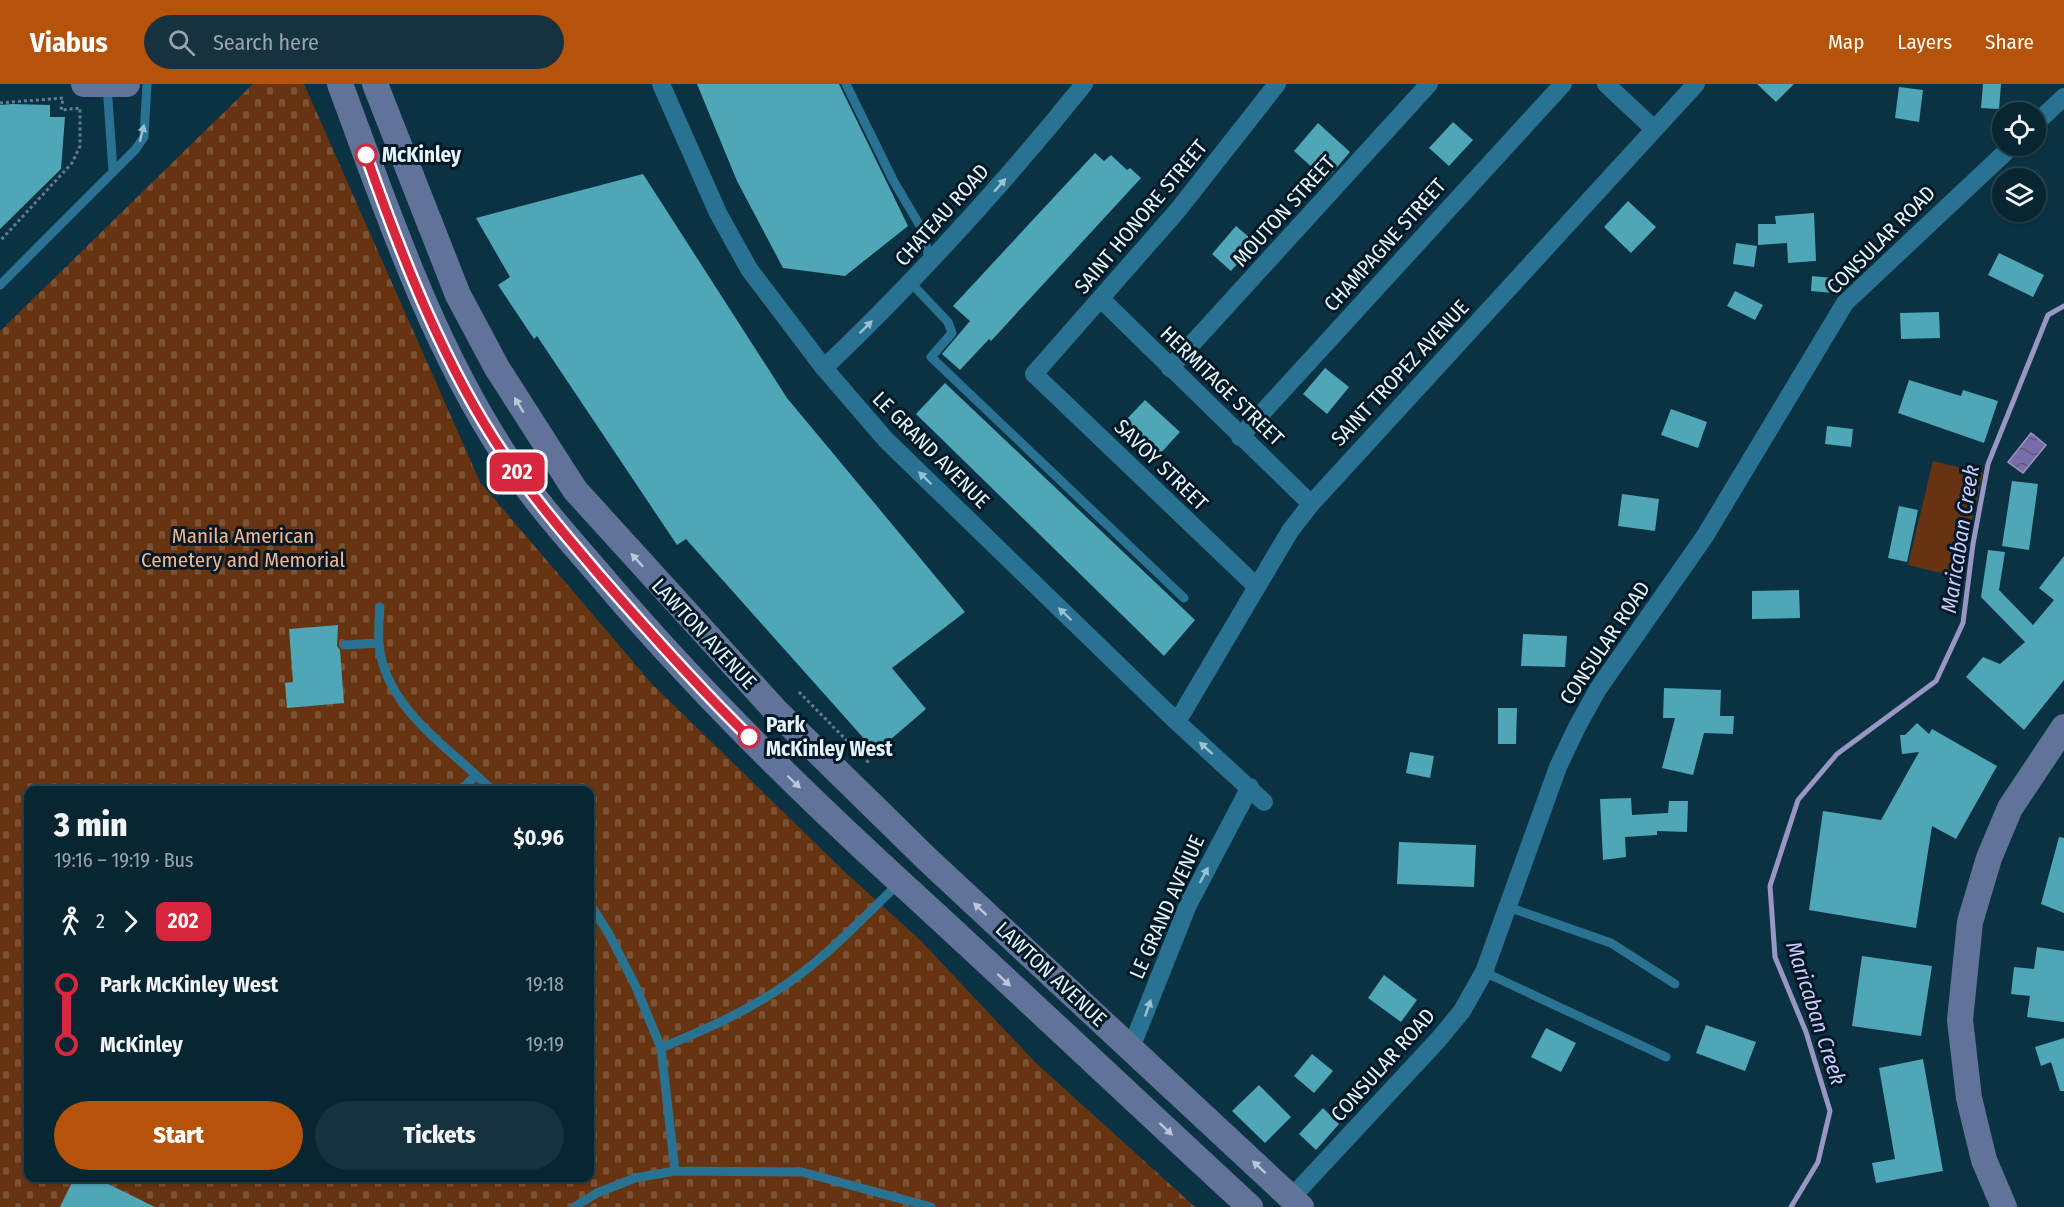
<!DOCTYPE html>
<html lang="en">
<head>
<meta charset="utf-8">
<style>
  :root { --surface:#082632; --page:#16323e; --text:#f1f3f6; --muted:#98a5ac; --line:#29434d; --accent:#b45309 }
  body { margin:0; font-family:"Fira Sans Condensed",sans-serif; background:var(--page); color:var(--text); height:100vh; display:flex; flex-direction:column; font-size:22px; white-space:nowrap }
  * { box-sizing:border-box; margin:0 }
  p { font-size:20px; color:var(--muted) }
  .icon { flex:none; width:33px; height:33px; fill:none; stroke:currentColor; stroke-width:2; stroke-linecap:round; stroke-linejoin:round }
  .map { position:relative; flex:1; overflow:hidden }
  .details { position:absolute; left:24px; top:702px; width:570px; height:396px; display:flex; flex-direction:column; background:var(--surface); border-radius:12px; box-shadow:0 2px 4px #0004,0 0 0 2px var(--line) }
  .details>* { flex:none }
  .badge { padding:0 12px; border-radius:9px; font-size:21px; line-height:39px }
  .controls { position:absolute; left:1992px; top:18px; display:grid; gap:12px }
  .controls a { display:grid; place-items:center; width:54px; height:54px; border-radius:50%; background:var(--surface); box-shadow:0 2px 4px #0004,0 0 0 2px var(--line); font-size:30px }
  .map>.badge { position:absolute; translate:-50% -50%; box-shadow:0 0 0 3px #fff }
  .legs { display:flex; align-items:center; gap:9px; height:66px; padding:0 30px; font-size:20px }
  .legs p { margin-inline-start:auto }
  .overview { display:flex; align-items:center; justify-content:space-between; height:102px; padding:0 30px }
  h1 { font-size:33px; font-weight:800; line-height:45px }
  .primary-button { display:flex; gap:12px; margin-top:auto; padding:12px 30px }
  .primary-button a { flex:1; height:69px; border-radius:36px; background:var(--accent); color:#fff; font-size:24px; font-weight:800; line-height:69px; text-align:center }
  .primary-button a+a { background:var(--page); color:var(--text) }
  ul { padding:0 30px; list-style:none }
  li { display:flex; align-items:center; gap:21px; height:60px; font-size:22px }
  li i { display:grid; place-items:center; width:9px; height:100%; margin:0 8px; background:currentColor }
  li i::after { content:''; width:15px; height:15px; margin:-8px; border:4px solid; border-radius:50%; background:var(--surface) }
  li p { margin-inline-start:auto }
  li:first-child i { background:linear-gradient(#0000 50%,currentColor 0) }
  li:last-child i { background:linear-gradient(currentColor 50%,#0000 0) }
  header { display:flex; align-items:center; gap:36px; box-sizing:border-box; height:84px; padding:0 30px; background:var(--accent); color:#fff }
  header strong { font-size:28px }
  nav { display:flex; gap:33px; margin-inline-start:auto; font-size:21px }
  .search { width:420px; height:54px; background:var(--page); display:flex; align-items:center; gap:15px; box-sizing:border-box; padding:0 21px; border-radius:33px; color:var(--muted); font-size:22px }
  .map>svg:first-child { display:block }
  .green { fill:#663411 }
  .cemetery { fill:url(#cemetery-stones); fill-rule:evenodd }
  .water { fill:url(#water-waves); stroke:#9996c3; stroke-width:1.5 }
  .lines { fill:none; stroke-linecap:round; stroke-linejoin:round }
  .stream { stroke:#9996c3; stroke-width:5 }
  .building { fill:#4ea6b6 }
  .path { stroke:#627e8c; stroke-width:3; stroke-dasharray:3 3; stroke-linecap:butt }
  .lane { stroke:#2a7292; stroke-width:9 }
  .street { stroke:#2a7292; stroke-width:18 }
  .secondary { stroke:#627399; stroke-width:26 }
  .oneway { fill:#9bc0d2 }
  .oneway2 { fill:#b8c7d9 }
  .line-1-casing { stroke:#fff; stroke-width:14 }
  .line-1 { stroke:#d7263d; stroke-width:9 }
  .stop-1-dot { fill:#fff; stroke:#d7263d; stroke-width:3 }
  .labels { text-anchor:middle; dominant-baseline:central; stroke-width:6; stroke-linejoin:round; paint-order:stroke }
  .stop-label { font-size:21px; font-weight:bold; fill:#e7f4fc; stroke:#001926; text-anchor:start }
  .street-label { font-size:21px; fill:#e7f4fc; stroke:#001926 }
  .park-label { font-size:21px; fill:#fab389; stroke:#001926 }
  .water-label { font-size:22px; font-style:italic; fill:#d1c8fe; stroke:#001926 }
</style>
</head>
<body>
<header>
<strong>Viabus</strong>
<div class="search"><svg class="icon" aria-label="search" viewBox="0 0 24 24"><circle cx="10" cy="10" r="6"/><path d="M15 15l6 6"/></svg>Search here</div>
<nav><a>Map</a><a>Layers</a><a>Share</a></nav>
</header>
<div class="map">
<svg width="2064" height="1123" viewBox="0 0 2064 1123">
  <defs>
    <pattern id="cemetery-stones" width="16" height="16" patternUnits="userSpaceOnUse" patternTransform="scale(1.5)"><rect width="16" height="16" fill="#663411"/><path d="M2 7V4a2 2 0 0 1 4 0v3zM10 15v-3a2 2 0 0 1 4 0v3z" fill="#7c5235"/></pattern>
    <pattern id="water-waves" width="16" height="10" patternUnits="userSpaceOnUse" patternTransform="scale(1.5)"><rect width="16" height="10" fill="#786daa"/><path d="M0 5q4-4 8 0t8 0" fill="none" stroke="#5e5b7b"/></pattern>
  </defs>
  <rect width="100%" height="100%" fill="#0b3243"/>
  <path class="green" d="M1933,377l50,12 -25,104 -50,-12z"/>
  <path class="cemetery" d="M253,0h51l176,398 172,202 194,189 74,67 116,123 159,144h-1195v-876zM28,706h562v388h-562z"/>
  <path class="water" d="M2031,349l15,12 -23,28 -15,-11z"/>
  <g class="lines">
    <path class="stream" d="M1791,1123l27,-45 12,-51 -24,-79 -31,-75 -5,-71 28,-86 39,-46 99,-73 27,-58 10,-79 15,-80 60,-149 16,-9"/>
  </g>
  <path class="building" d="M697,0h142l69,142 -63,50 -62,-8 -46,-87z
    M1757,0h37l-18,18z
    M1983,0h18l-2,25 -18,-1z
    M1899,3l24,3 -4,32 -24,-4z
    M12,20l38,1v12h15l-4,52 -61,60v-124z
    M1453,38l20,18 -24,26 -20,-18z
    M1318,39l32,29 -24,28 -32,-29z
    M1095,69l9,8 7,-6 16,15 3,-2 11,10 -150,163 -2,-2 -29,31 -18,-16 28,-33 -17,-15z
    M643,90l144,224 178,214 -73,56 34,41 -50,43 -190,-213 -9,6 -140,-209 -3,3 -36,-54 12,-8 -34,-59z
    M1628,117l28,26 -25,26 -27,-26z
    M1814,129l2,48 -28,2 -1,-20 -29,2v-21h18l-1,-8z
    M1236,142l20,17 -25,28 -19,-17z
    M1736,159l21,3 -3,21 -21,-3z
    M1999,169l45,22 -11,22 -45,-22z
    M1812,192l22,2 -1,15 -22,-2z
    M1735,207l28,14 -8,15 -28,-14z
    M1939,228l1,26 -39,1 -1,-26z
    M1325,284l24,19 -22,27 -24,-20z
    M1909,296l52,16 2,-6 35,11 -14,42 -86,-30z
    M945,299l250,237 -31,36 -248,-242z
    M1145,316l35,32 -21,23 -35,-33z
    M1671,325l36,13 -9,26 -37,-13z
    M1827,342l26,3 -2,18 -26,-3z
    M2012,397l26,3 -9,66 -27,-4z
    M1622,410l37,5 -4,32 -37,-5z
    M1899,422l19,4 -11,52 -19,-4z
    M1988,466l17,2 -6,38 34,35 21,-25 -15,-12 25,-32v124l-40,50 -58,-53 17,-20 17,7 25,-22 -44,-45z
    M1799,506l1,28 -48,1v-28z
    M338,541l-1,21 3,4 4,53 -57,5 -2,-25 8,-1 -4,-53z
    M1523,550l44,2 -2,31 -44,-1z
    M1664,604l57,2 -1,26h14l-1,18 -29,-1 -11,42 -31,-7 13,-50h-12z
    M1498,624h19l-1,36h-18z
    M1917,639l12,11 3,-5 65,37 -41,73 -24,-13 -16,102 -107,-18 14,-99 58,9 38,-68 -17,2 -2,-19h5z
    M1410,668l24,4 -4,22 -24,-5z
    M1631,714l1,17 36,-2 1,-12h19l-1,31 -30,-1v4l-32,2 1,20 -23,3 -3,-61z
    M2059,753l5,1v75l-23,-9z
    M1399,758l77,3 -2,42 -77,-3z
    M2037,863l27,4v71l-37,-5 3,-21 -19,-2 3,-27 20,2z
    M1862,872l70,10 -11,70 -69,-10z
    M1384,891l33,25 -16,22 -33,-24z
    M1706,941l50,17 -11,29 -49,-18z
    M1546,944l30,15 -15,29 -30,-15z
    M2064,954v53h-4l-9,-29 -10,4 -6,-19z
    M1312,970l21,17 -19,22 -20,-17z
    M1923,975l20,112 -67,12 -4,-20 23,-4 -16,-91z
    M1259,1001l32,32 -26,26 -33,-32z
    M1323,1024l16,16 -23,26 -17,-16z
    M74,1094h22l59,29h-95z"/>
  <g class="lines">
    <path class="path" d="M0,19l63,-5 -2,12 19,-2v38l-8,17 -72,78
      M799,608l70,71"/>
    <path class="lane" d="M846,0l47,96 30,51 7,31
      M107,1l6,86
      M911,199l37,39 4,11 -21,24 253,241
      M0,201l135,-135 9,-13 3,-53
      M380,523c-1,12 -2,25 -1,37 6,65 71,104 113,146
      M344,561l35,-2
      M461,706l15,-15
      M590,820l19,30 26,51 26,63 14,123
      M1508,823l103,36 64,41
      M1484,888l182,85
      M661,964c38,-16 76,-32 112,-55 47,-29 86,-71 125,-109
      M574,1123l23,-14 38,-15 40,-7 127,1 129,35"/>
    <path class="street" d="M661,0l57,129 31,56 75,99 62,72 291,282 87,80
      M1606,0l48,45
      M2036,39l28,-26
      M1102,216l209,204
      M824,284c93,-89 179,-183 260,-284
      M1170,284l259,-284
      M1240,353l323,-353
      M1257,503l-223,-213 144,-164 99,-126
      M1177,638l113,-191 21,-27 385,-420
      M1131,964l57,-143 62,-118
      M1292,1113l146,-157 24,-29 22,-39 74,-205 19,-40 21,-38 107,-153 140,-233 167,-157"/>
    <path class="secondary" d="M84,0h43
      M340,0c47,126 90,256 164,370 29,46 66,86 101,127 91,107 190,205 294,300 118,108 234,218 351,326
      M375,0l83,211 39,73 78,122 201,221 151,148 374,348
      M2004,1123l-20,-47 -15,-62 -9,-78 10,-98 19,-64 21,-50 54,-81"/>
  </g>
  <defs><path id="oneway-solid" d="M-6-.8H1V-3.2L6.5 0L1 3.2V.8H-6Z" transform="scale(1.5)"/></defs>
  <g class="oneway">
    <use href="#oneway-solid" transform="translate(142 49) rotate(-76)"/>
    <use href="#oneway-solid" transform="translate(1000 101) rotate(-49)"/>
    <use href="#oneway-solid" transform="translate(866 243) rotate(-45)"/>
    <use href="#oneway-solid" transform="translate(925 394) rotate(-136)"/>
    <use href="#oneway-solid" transform="translate(1065 530) rotate(-136)"/>
    <use href="#oneway-solid" transform="translate(1206 664) rotate(-138)"/>
    <use href="#oneway-solid" transform="translate(1204 791) rotate(-62)"/>
    <use href="#oneway-solid" transform="translate(1148 924) rotate(-71)"/>
  </g>
  <g class="oneway2">
    <use href="#oneway-solid" transform="translate(519 321) rotate(-121)"/>
    <use href="#oneway-solid" transform="translate(637 476) rotate(-132)"/>
    <use href="#oneway-solid" transform="translate(794 698) rotate(44)"/>
    <use href="#oneway-solid" transform="translate(980 825) rotate(-137)"/>
    <use href="#oneway-solid" transform="translate(1004 896) rotate(43)"/>
    <use href="#oneway-solid" transform="translate(1166 1045) rotate(43)"/>
    <use href="#oneway-solid" transform="translate(1259 1083) rotate(-137)"/>
  </g>
  <g class="lines">
    <defs>
      <path id="line-1" d="M366,71c35,100 79,213 139,301 29,43 63,82 96,121 48,55 96,109 148,160"/>
    </defs>
    <use href="#line-1" class="line-1-casing"/>
    <use href="#line-1" class="line-1"/>
  </g>
  <g class="stop-1-dot">
    <circle cx="366" cy="71" r="10"/>
    <circle cx="749" cy="653" r="10"/>
  </g>
  <g class="labels">
    <g class="stop-label">
      <text x="382" y="71">McKinley</text>
      <text x="766" y="641">Park<tspan x="766" dy="24">McKinley West</tspan></text>
    </g>
    <g class="street-label">
      <text transform="translate(1284 127) rotate(-48)">MOUTON STREET</text>
      <text transform="translate(942 131) rotate(-48)">CHATEAU ROAD</text>
      <text transform="translate(1141 133) rotate(-50)">SAINT HONORE STREET</text>
      <text transform="translate(1881 156) rotate(-45)">CONSULAR ROAD</text>
      <text transform="translate(1385 161) rotate(-48)">CHAMPAGNE STREET</text>
      <text transform="translate(1400 289) rotate(-47)">SAINT TROPEZ AVENUE</text>
      <text transform="translate(1222 302) rotate(44)">HERMITAGE STREET</text>
      <text transform="translate(931 366) rotate(45)">LE GRAND AVENUE</text>
      <text transform="translate(1161 381) rotate(44)">SAVOY STREET</text>
      <text transform="translate(704 550) rotate(47)">LAWTON AVENUE</text>
      <text transform="translate(1605 559) rotate(-56)">CONSULAR ROAD</text>
      <text transform="translate(1167 823) rotate(-66)">LE GRAND AVENUE</text>
      <text transform="translate(1051 890) rotate(43)">LAWTON AVENUE</text>
      <text transform="translate(1383 981) rotate(-48)">CONSULAR ROAD</text>
    </g>
    <g class="park-label">
      <text x="243" y="452">Manila American<tspan x="243" dy="24">Cemetery and Memorial</tspan></text>
    </g>
    <g class="water-label">
      <text transform="translate(1960 455) rotate(-81)">Maricaban Creek</text>
      <text transform="translate(1816 929) rotate(72)">Maricaban Creek</text>
    </g>
  </g>
</svg>
<div class="controls">
<a><svg class="icon" aria-label="locate" viewBox="0 0 24 24"><circle cx="12" cy="12" r="6"/><path d="M12 2v4M12 18v4M2 12h4M18 12h4"/></svg></a>
<a><svg class="icon" aria-label="layers" viewBox="0 0 24 24"><path d="M12 4l9 5-9 5-9-5zM3 14l9 5 9-5"/></svg></a>
</div>
<b class="badge" style="left:517px;top:388px;background:#d7263d;color:#fff">202</b>
<section class="details">
<div class="overview"><div><h1>3 min</h1><p>19:16 – 19:19 · Bus</p></div><b>$0.96</b></div>
<div class="legs"><svg class="icon" aria-label="walk" viewBox="0 0 24 24"><circle cx="13" cy="4" r="2"/><path d="M13 8l-2 6 4 7M11 14l-3 7M7 12l3-4h3l4 4"/></svg>2<svg class="icon" aria-label="forward" viewBox="0 0 24 24"><path d="M9 5l7 7-7 7"/></svg><b class="badge" style="background:#d7263d;color:#fff">202</b></div>
<ul>
<li><i style="color:#d7263d"></i><b>Park McKinley West</b><p>19:18</p></li>
<li><i style="color:#d7263d"></i><b>McKinley</b><p>19:19</p></li>
</ul>
<div class="primary-button"><a>Start</a><a>Tickets</a></div>
</section>
</div>
</body>
</html>
